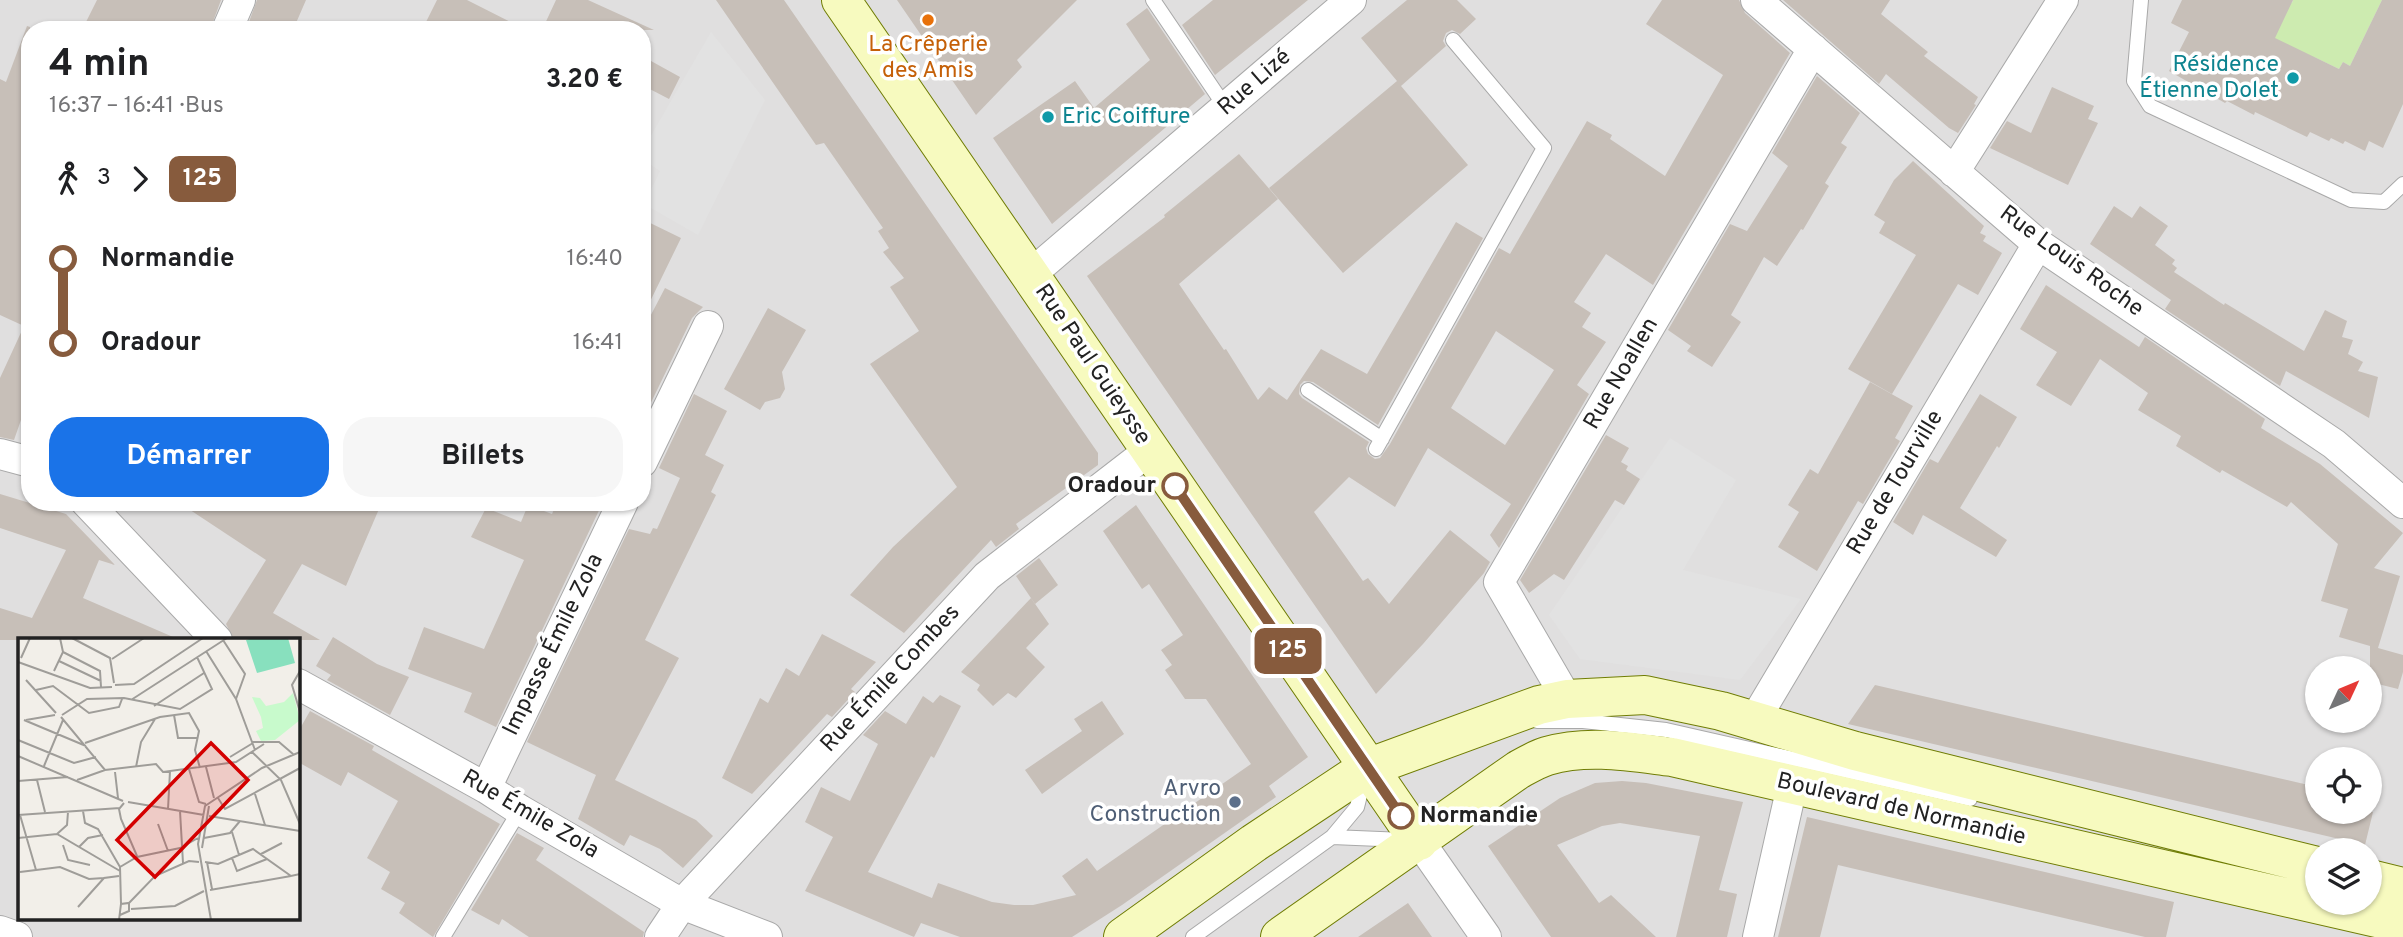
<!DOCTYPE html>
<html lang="fr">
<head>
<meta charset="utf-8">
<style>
  :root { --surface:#fff; --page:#f6f6f6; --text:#202124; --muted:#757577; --accent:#1a73e8 }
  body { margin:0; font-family:Overpass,sans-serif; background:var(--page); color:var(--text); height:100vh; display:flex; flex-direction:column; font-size:26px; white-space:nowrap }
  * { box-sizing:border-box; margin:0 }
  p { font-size:23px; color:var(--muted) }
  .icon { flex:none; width:38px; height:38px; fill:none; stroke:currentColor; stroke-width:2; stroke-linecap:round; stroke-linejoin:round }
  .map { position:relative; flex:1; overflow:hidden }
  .sheet { position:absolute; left:21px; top:21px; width:630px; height:490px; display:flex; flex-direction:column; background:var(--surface); border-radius:28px; box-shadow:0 2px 5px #0004 }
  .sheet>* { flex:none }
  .badge { padding:0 14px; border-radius:10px; font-size:24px; line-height:46px }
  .needle { width:46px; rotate:46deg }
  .fabs { position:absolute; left:2305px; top:656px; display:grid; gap:14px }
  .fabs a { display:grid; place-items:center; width:77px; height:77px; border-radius:50%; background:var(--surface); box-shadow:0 2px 5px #0004; font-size:35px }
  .map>.badge { position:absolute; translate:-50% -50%; box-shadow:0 0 0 4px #fff }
  .legs { display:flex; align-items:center; gap:10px; height:77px; padding:0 28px; font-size:23px }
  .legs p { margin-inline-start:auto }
  .summary { display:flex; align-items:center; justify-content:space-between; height:119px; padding:0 28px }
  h1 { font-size:38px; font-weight:700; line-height:52px }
  .cta { display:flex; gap:14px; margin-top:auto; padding:14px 28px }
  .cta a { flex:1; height:80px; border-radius:28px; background:var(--accent); color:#fff; font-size:28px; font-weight:700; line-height:80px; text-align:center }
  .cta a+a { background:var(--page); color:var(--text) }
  ul { padding:0 28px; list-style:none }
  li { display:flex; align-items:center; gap:24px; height:84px; font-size:26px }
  li i { display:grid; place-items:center; width:10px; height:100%; margin:0 9px; background:currentColor }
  li i::after { content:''; width:18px; height:18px; margin:-9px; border:5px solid; border-radius:50%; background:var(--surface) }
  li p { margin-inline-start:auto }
  li:first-child i { background:linear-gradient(#0000 50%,currentColor 0) }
  li:last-child i { background:linear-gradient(currentColor 50%,#0000 0) }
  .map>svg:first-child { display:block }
  .residential { fill:#e0dfdf; fill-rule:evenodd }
  .grass { fill:#cdebb0 }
  .parking { fill:#e2e2e2 }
  .building { fill:#c7bfb8; fill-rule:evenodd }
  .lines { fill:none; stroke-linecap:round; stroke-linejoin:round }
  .service-casing { stroke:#a9a9a9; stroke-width:16 }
  .minor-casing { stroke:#a9a9a9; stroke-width:32 }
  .secondary-casing { stroke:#707d05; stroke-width:40 }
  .service { stroke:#fff; stroke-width:14 }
  .minor { stroke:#fff; stroke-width:30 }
  .secondary { stroke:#f7fabf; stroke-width:38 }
  .line-1-casing { stroke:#fff; stroke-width:16 }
  .line-1 { stroke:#875b3d; stroke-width:10 }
  .food-dot { fill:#e8710a; stroke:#fff; stroke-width:2.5 }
  .culture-dot { fill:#0f9aa8; stroke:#fff; stroke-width:2.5 }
  .stop-1-dot { fill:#fff; stroke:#875b3d; stroke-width:3.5 }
  .service-dot { fill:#5c6f8a; stroke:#fff; stroke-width:2.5 }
  .labels { text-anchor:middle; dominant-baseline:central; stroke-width:7; stroke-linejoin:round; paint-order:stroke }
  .food-label { font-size:23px; fill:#c56008; stroke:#fff }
  .culture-label { font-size:23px; fill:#0d838f; stroke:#fff; text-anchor:end }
  .street-label { font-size:23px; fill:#222; stroke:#fff }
  .stop-label { font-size:23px; font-weight:bold; fill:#222; stroke:#fff; text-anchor:end }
  .service-label { font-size:23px; fill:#4e5e75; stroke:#fff; text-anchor:end }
  .inset-road { fill:none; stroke:#9f9d99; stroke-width:2 }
  .view { fill:#d40000; fill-opacity:0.15; stroke:#d40000; stroke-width:3.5 }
  .inset-edge { fill:none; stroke:#222; stroke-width:3.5 }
</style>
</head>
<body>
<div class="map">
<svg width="2403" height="937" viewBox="0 0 2403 937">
  <rect width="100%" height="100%" fill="#f2efe9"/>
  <path class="residential" d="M0,0h2403v937h-2403zM30,30h612v472h-612zM19,640h279v278h-279zM2317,668h53v53h-53zM2317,760h53v52h-53zM2317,850h53v53h-53z"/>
  <path class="grass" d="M2260,0l32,3 1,-3h89l-32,66 -7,-4 -4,7 -25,-12 -36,6z"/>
  <path class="parking" d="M711,32l54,68 -67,135 -54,-31 16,-33 -18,-12v-8z
    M1670,438l66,42 -53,90 118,29 -61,81 -160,-21 -31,-44z"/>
  <path class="building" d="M97,0h124l-11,30h-128z
    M257,0h49l-13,30h-47z
    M437,0h30l59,30h-104z
    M556,0h32l66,30h-112z
    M716,0h68l314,453v12l-82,59 3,5 -23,18 -5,-7 -87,93 -54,-38 43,-48 64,-60 -87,-123 49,-33 -29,-44 14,-9 -21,-26 6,-4 -11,-17 5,-3 -59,-85 -8,2z
    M897,0h180l-60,60 5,7 -46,48z
    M1213,0h95l-93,75 -33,-50z
    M1407,0h50l19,19 -16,15 -8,-4 -6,3 -3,8 3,5 -45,40 67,79 -125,108 -74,-85 128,-107 -36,-43z
    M1662,0h77l6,13 45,40 -137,232 -47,-31 -32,48 17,11 -9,14 24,15 -29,43 12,9 -90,154 -9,-13 21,-31 -83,-56 -33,59 -46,-30 -35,35 49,69 5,-3 21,26 61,-74 40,32 -6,11 -61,71 -47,50 -289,-418 78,-59 -1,-2 75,-61 39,45 -99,85 45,66 2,-1 32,51 11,-13 18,13 34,-51 46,25 89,-152 27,16 -105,187 -65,-43 -9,-1 -4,4 -1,9 3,4 67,44 -3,6 2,6 7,5 5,-1 10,-14 109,-196 11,6 77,-133 25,14 -2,4 55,37 58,-101 -77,-51zM1496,331l58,39 -49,75 -54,-37z
    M1783,0h107l-9,14 47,38 -4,4 54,41 -4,7 2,1 -18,28 -9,-5 -63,-54 -7,10z
    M2182,0h111l-18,38 64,31 4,-7 7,4 32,-66h21v104l-20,44 -14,-7 -4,10 -20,-10 -2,3 -12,-6 -2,3 -19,-9 -3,5 -52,-25 -1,3 -27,-14 -2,2 -56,-32 20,-39 -18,-9z
    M1147,8l58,86 -153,130 -59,-86 82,-57 19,27 56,-48 -24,-36z
    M27,26l3,1v367l-16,46 -14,-3v-59l24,-52 -24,-11v-236l6,3z
    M642,56l38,21 -11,22 -27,-14z
    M1817,76l43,37 -19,30 6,4 -22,36 4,3 -26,44 -2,-1 -24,37 -13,-9 -33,58 10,7 -29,45 -25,-16 4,-5 -23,-16 62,-106 17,7 41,-65 -16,-13z
    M2052,87l42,19 -6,13 10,4 -30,62 -78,-37 17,-27 24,12z
    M1913,161l71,65 -4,7 6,3 -3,5 19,12 -24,42 -20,-11 -66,110 -44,-25 68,-114 -37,-22 6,-11 -11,-7 20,-35z
    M2114,206l18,12 8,-12 28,20 -13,19 20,15 -3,4 5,4 -3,4 50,33 1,-2 79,48 21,-41 22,11 -5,16 11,3 -5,14 15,8 -5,9 20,6 -9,41 -83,-47 -6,15 -115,-77 6,-9 -81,-56z
    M642,219l39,19 -39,80z
    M2046,285l93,62 6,-10 120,82 -4,9 59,36 83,69 -29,35 26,8 -22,72 25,7v17l-5,17 -28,-7v-36l-31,-9 9,-28 -27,-8 17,-57 -47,-42 -4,5 -65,-37 -2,3 -44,-27 5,-10 -43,-26 10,-17 -48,-34 -29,47 -35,-21 21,-33 -37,-23z
    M665,288l38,19 -11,11 -50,103v-89z
    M768,308l38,22 -24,42 3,17 -5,9 -15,4 -5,8 -36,-21z
    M1870,382l43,24 -18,32 5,3 -37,63 -5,-3 -41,70 -39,-24 21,-35 -11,-7 22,-36 8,5z
    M694,394l33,17 -22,44 19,10 -13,27 5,3 -71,145 34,18 -64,122 81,40 17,16 -30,32 -23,-19 -30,-14 -6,11 -46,-27 18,-44 -69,-33 102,-213 21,5 3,-6 4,1 23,-51 -21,-10z
    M1980,394l37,23 -18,31 -2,-2 -37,62 47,32 -11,17 -73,-42 -10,20 -20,-13 37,-63 8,4z
    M1606,435l23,13 -8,14 7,4 -2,4 14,9 -16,26 -9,-5 -51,80 -10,-6 -25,19 -9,-13z
    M0,494l66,20 49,51 -16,-5 -16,38 97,42h-180v-32l32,10 34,-68 -66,-22z
    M178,502h204l-36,84 -44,-22 -29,49 47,27h-86l-8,-16 40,-64z
    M557,502h46l-107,225 -32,-15 8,-19 -64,-24 16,-42 60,22 40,-89 -53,-23 15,-29 35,14 7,-17 24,9z
    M1136,505l172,252 -39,29 7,11 -154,108 -50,32h-112l-39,-14 -7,14 -109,-46 28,-54 -28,-15 16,-35 29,14 28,-57 -15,-9 22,-24 21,13 17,-28 10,7 7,-8 21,11 -27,52 -3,-2 -63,116 64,26 6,-15 54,19 22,3h19l43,-10 -14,-19 25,-18 10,13 154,-107 -45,-65h-21l-20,-29 7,-5 -11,-15 22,-15 -34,-51 -7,5 -39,-58z
    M1039,558l19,27 -23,19 -19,-28z
    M1031,598l18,26 -23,24 19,19 -29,31 -8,-5 -15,13 -16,-16 3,-5 -19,-13z
    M822,634l54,28 -25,27 4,3 -23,25 -5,-3 -75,80 -30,-16 38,-80 8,5 18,-35 13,8z
    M333,637l44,27 32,13 -19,38 -63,-35 4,-5 -15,-9z
    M1875,685l442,102v25h56l-8,33 -517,-121z
    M1102,701l22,33 -82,60 -17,-24 57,-39 -8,-12z
    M310,711l64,35 -2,4 128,74 -67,113 -34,-24 6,-10 -24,-14 9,-17 -23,-14 31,-57 -50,-29 -7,14 -43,-24v-30z
    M1622,781l24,2 97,19 -24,88 18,4 -10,43h-51l24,-101 -80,-13 -18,3 -45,19 42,58 12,-8 45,42h-105l-63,-91 72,-48 35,-15z
    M1807,817l367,85 -8,35h-21l-307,-72 -18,72h-42z
    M517,833l27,15 -8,12 108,72 -1,5h-114l-27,-18 -3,6 -28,-15z
    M1408,903l24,34h-74z"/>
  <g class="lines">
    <defs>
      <path id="service" d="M1153,0l73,108
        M2141,0l-7,81 16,25 201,94 33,2 19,-18
        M1308,390l74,49
        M1376,449l168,-301 -91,-108
        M1537,721h46l83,9 304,69
        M1332,837l72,3
        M443,937l77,-127
        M1193,937l139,-100 25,-30 7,-28"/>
      <path id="minor" d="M1756,0l282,244 296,200 69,59
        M227,30l13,-30
        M1954,172l109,-172
        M1031,274l320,-274
        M0,454l30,8
        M642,462l66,-136
        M86,502l131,138
        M298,684l188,104 34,22 162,94 85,33
        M1567,699l-68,-117 314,-533
        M1754,721l284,-477
        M486,788l137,-286
        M1419,841l67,96
        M0,931l17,6
        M660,937l22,-33 305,-328 163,-126
        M1758,937l34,-151"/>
      <path id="secondary" d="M841,0l578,841
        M2370,879l33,8
        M1123,937l131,-94 113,-75 172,-63 28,-6 78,-4 76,16 134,40 462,115
        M1280,937l238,-167c9,-5 19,-11 29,-14 41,-12 84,-4 125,1l731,167"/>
    </defs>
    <use href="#service" class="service-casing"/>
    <use href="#minor" class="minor-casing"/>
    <use href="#secondary" class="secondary-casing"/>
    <use href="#service" class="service"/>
    <use href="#minor" class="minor"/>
    <use href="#secondary" class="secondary"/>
  </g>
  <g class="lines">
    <defs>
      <path id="line-1" d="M1175,486l226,330"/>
    </defs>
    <use href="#line-1" class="line-1-casing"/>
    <use href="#line-1" class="line-1"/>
  </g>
  <circle class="food-dot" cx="928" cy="20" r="7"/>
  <g class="culture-dot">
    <circle cx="2293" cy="78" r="7"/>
    <circle cx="1048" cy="117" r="7"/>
  </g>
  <g class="stop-1-dot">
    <circle cx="1175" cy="486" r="12"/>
    <circle cx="1401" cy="816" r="12"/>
  </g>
  <circle class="service-dot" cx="1235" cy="802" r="7"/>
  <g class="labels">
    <g class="food-label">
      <text x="928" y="45">La Crêperie<tspan x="928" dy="26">des Amis</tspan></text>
    </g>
    <g class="culture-label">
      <text x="2279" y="65">Résidence<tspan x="2279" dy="26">Étienne Dolet</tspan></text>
      <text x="1062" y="117" text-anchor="start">Eric Coiffure</text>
    </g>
    <g class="street-label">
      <text transform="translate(1255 83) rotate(-41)">Rue Lizé</text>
      <text transform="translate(2071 262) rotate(36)">Rue Louis Roche</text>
      <text transform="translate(1092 365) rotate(56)">Rue Paul Guieysse</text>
      <text transform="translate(1622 374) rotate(-60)">Rue Noallen</text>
      <text transform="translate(1896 483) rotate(-59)">Rue de Tourville</text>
      <text transform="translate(554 645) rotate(-64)">Impasse Émile Zola</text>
      <text transform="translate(891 679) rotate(-47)">Rue Émile Combes</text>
      <text transform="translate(1901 810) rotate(13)">Boulevard de Normandie</text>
      <text transform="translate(530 815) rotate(30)">Rue Émile Zola</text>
    </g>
    <g class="stop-label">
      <text x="1156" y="486">Oradour</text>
      <text x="1420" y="816" text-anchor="start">Normandie</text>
    </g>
    <g class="service-label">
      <text x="1221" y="789">Arvro<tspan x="1221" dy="26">Construction</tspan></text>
    </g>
  </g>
  <g transform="translate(18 638)">
    <rect width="282" height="282" fill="#f2efe9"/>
    <path d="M275,55l7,27 -25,20 -14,1 -5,-10 7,-3 -2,-11 -9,-20 8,1 6,8 18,-4z" fill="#c8facc"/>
    <path d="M235,0h35l7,25 -38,10 -11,-33z" fill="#88e0be"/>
    <path class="inset-road" d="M54,0l38,20 4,25M205,2l22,34 -9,25M188,13l30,48 19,51M45,14l37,19 1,16M3,20l9,-20M94,21l32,-21M41,23l42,20M0,24l72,26 22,-1M36,33l9,-19 -3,-14M282,33l-8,14 8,27M8,42l30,33M97,47l19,-1 69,-46M18,52l17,-4 36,27 30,-6 3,-8M113,62l96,-62M136,68l50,-33M44,77l25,-16 37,-1 56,11 32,-20 -15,-32M156,77l4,23h19M43,79l44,53M6,82l62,26M8,82l29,-5M0,102l56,23 22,-6M234,104h27l14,12M67,105l75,-26 29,-4 10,18 -4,19 5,18M234,114l29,28 19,44M0,118l105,45M212,119l23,-14M26,128l19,-46M118,129l5,-25 14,-23M188,129l8,31M171,131l10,33 7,2M97,134l3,26M19,142l8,32M59,142l28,-10 51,-6 7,8 73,-10 28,-18M0,143l50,-4M237,156l10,31M200,160l7,11 75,-41M110,164l76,13M106,165l-5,6 2,10 16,37M150,171l2,-38M65,173l2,12 13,6 22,38 1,37M162,173l3,52M0,177l102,-7M2,177l16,55M191,178l91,15M140,186l10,27M214,194l7,23M39,196l10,-9 1,-13M0,200l39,-4 63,37M186,200l26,-5 10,-12M45,207l5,15 22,5M61,209l9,-9 15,-3M184,210l7,-42M243,216l21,-11M214,220l5,13 30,-12M187,224l13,2 35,-15 38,27 9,-2M189,224l5,27M102,229l17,-10 43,-9 18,-10M2,234l40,-5 29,12 15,-1M192,252l81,-14M111,265l26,-27 34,-15 10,1M60,269l26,-29 15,-2M113,271l44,-3 29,-15M101,282l2,-16 8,-1v8l-9,4M193,282l-13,-76 7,-38 57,-38 38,-16"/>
    <path class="view" d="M193,105l37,37 -93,97 -38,-37z"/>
    <rect width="282" height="282" class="inset-edge"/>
  </g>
</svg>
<div class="fabs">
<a><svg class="needle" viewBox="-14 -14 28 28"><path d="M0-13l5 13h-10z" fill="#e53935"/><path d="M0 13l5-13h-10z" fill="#757577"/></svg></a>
<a><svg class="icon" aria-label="locate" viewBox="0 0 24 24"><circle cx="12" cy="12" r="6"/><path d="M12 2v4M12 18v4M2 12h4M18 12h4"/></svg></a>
<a><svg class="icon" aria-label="layers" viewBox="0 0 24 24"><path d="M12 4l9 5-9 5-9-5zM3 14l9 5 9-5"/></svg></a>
</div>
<b class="badge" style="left:1288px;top:651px;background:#875b3d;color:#fff">125</b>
<section class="sheet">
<div class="summary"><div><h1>4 min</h1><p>16:37 – 16:41 · Bus</p></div><b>3.20 €</b></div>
<div class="legs"><svg class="icon" aria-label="walk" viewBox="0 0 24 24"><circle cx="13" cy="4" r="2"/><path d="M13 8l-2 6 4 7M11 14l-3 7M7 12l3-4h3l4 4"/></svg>3<svg class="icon" aria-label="forward" viewBox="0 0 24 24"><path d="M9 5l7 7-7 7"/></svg><b class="badge" style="background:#875b3d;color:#fff">125</b></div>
<ul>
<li><i style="color:#875b3d"></i><b>Normandie</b><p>16:40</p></li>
<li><i style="color:#875b3d"></i><b>Oradour</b><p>16:41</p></li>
</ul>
<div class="cta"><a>Démarrer</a><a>Billets</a></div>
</section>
</div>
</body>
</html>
